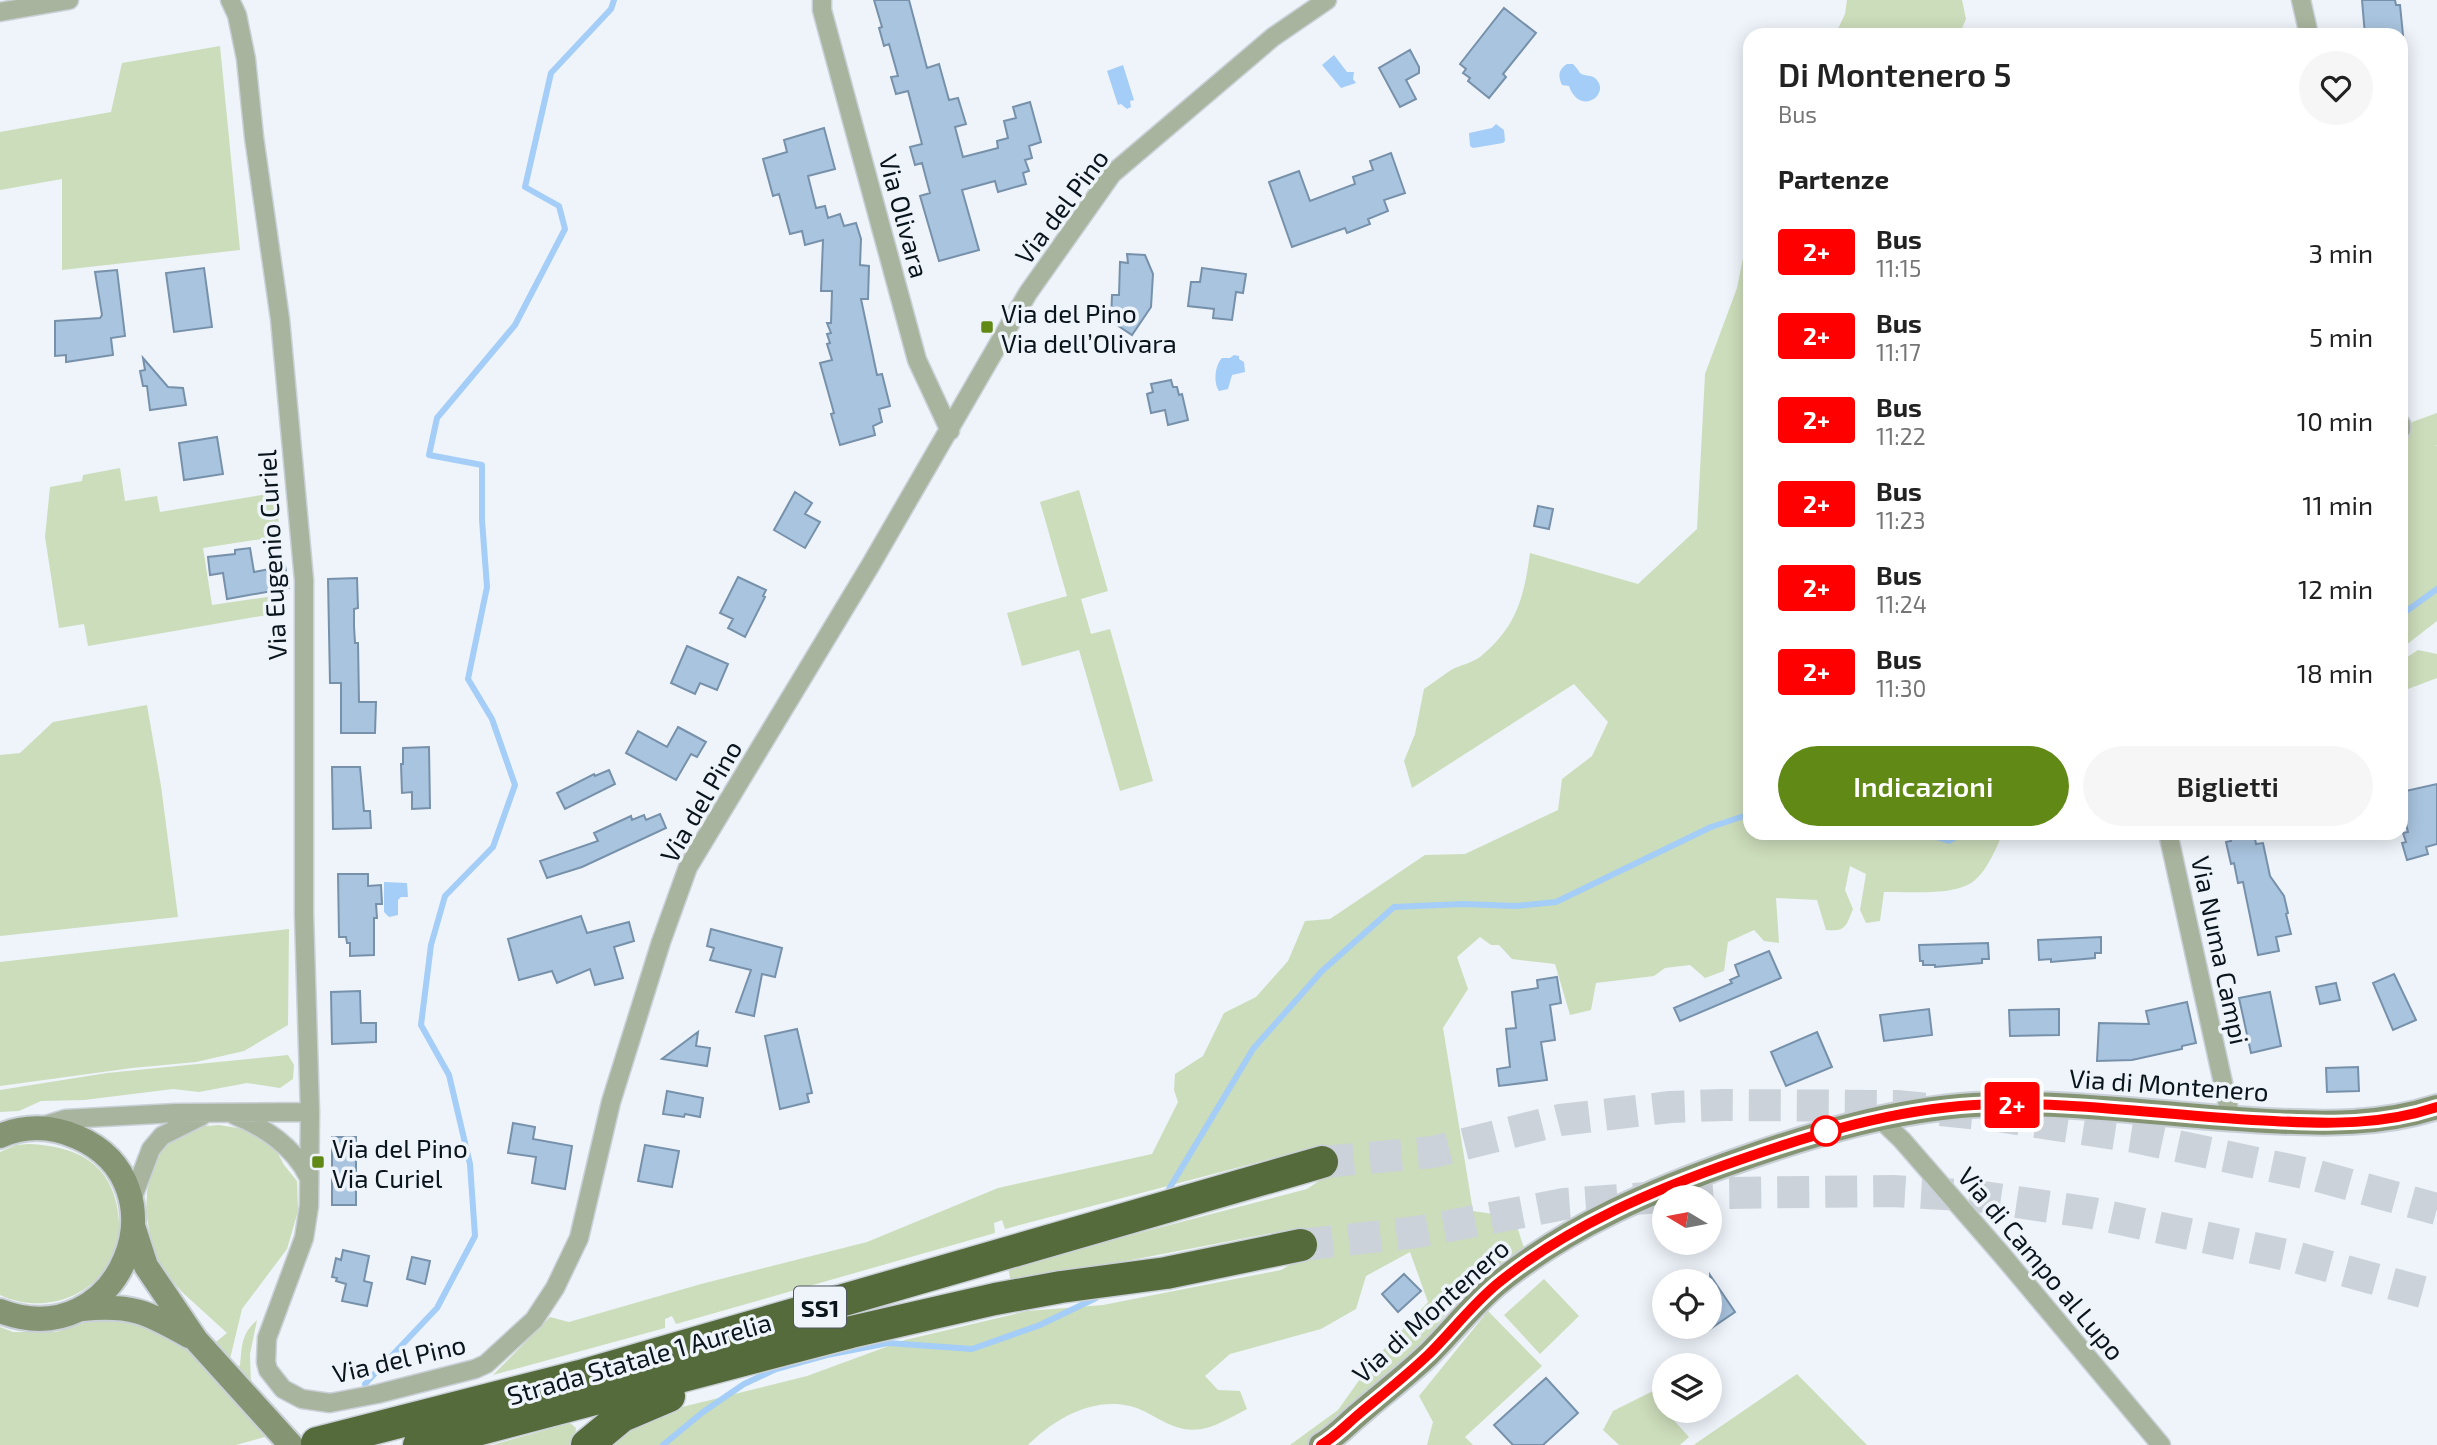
<!DOCTYPE html>
<html lang="it">
<head>
<meta charset="utf-8">
<style>
  :root { --surface:#fff; --page:#f6f6f6; --text:#222; --muted:#767676; --accent:#608916 }
  body { margin:0; font-family:"Exo 2",sans-serif; background:var(--page); color:var(--text); height:100vh; display:flex; flex-direction:column; font-size:26px; white-space:nowrap }
  * { box-sizing:border-box; margin:0 }
  p { font-size:23px; color:var(--muted) }
  .icon { flex:none; width:38px; height:38px; fill:none; stroke:currentColor; stroke-width:2; stroke-linecap:round; stroke-linejoin:round }
  .map { position:relative; flex:1; overflow:hidden }
  .sheet { position:absolute; left:1743px; top:28px; width:665px; height:812px; display:flex; flex-direction:column; background:var(--surface); border-radius:21px; box-shadow:0 4px 18px #0003 }
  .sheet>* { flex:none }
  .badge { padding:0 14px; border-radius:5px; font-size:24px; line-height:46px }
  .needle { width:46px; rotate:280deg }
  .fabs { position:absolute; left:1652px; top:1185px; display:grid; gap:14px }
  .fabs a { display:grid; place-items:center; width:70px; height:70px; border-radius:50%; background:var(--surface); box-shadow:0 4px 18px #0003; font-size:35px }
  .map>.badge { position:absolute; translate:-50% -50%; box-shadow:0 0 0 4px #fff }
  h2 { padding:0 35px; font-size:26px; line-height:63px }
  .round { display:grid; place-items:center; flex:none; width:74px; height:74px; border-radius:37px; background:var(--page) }
  .head { display:flex; align-items:center; justify-content:space-between; height:119px; padding:0 35px }
  h1 { font-size:33px; font-weight:600; line-height:52px }
  .action { display:flex; gap:14px; margin-top:auto; padding:14px 35px }
  .action a { flex:1; height:80px; border-radius:42px; background:var(--accent); color:#fff; font-size:28px; font-weight:600; line-height:80px; text-align:center }
  .action a+a { background:var(--page); color:var(--text) }
  ul { padding:0; list-style:none }
  li { display:flex; align-items:center; gap:21px; height:84px; padding:0 35px }
  li div { flex:1 }
  li b { display:block; font-size:26px }
  li em { font-style:normal }
  li .badge { min-width:77px; font-weight:700; text-align:center }
  .map>svg:first-child { display:block }
  .green { fill:#cdb }
  .water { fill:#a4cdf7 }
  .lines { fill:none; stroke-linecap:round; stroke-linejoin:round }
  .stream { stroke:#a4cdf7; stroke-width:6 }
  .building { fill:#a9c4df; stroke:#7791ab; stroke-width:2 }
  .highway-tunnel { stroke:#ccd2d9; stroke-width:32; stroke-dasharray:32 16; stroke-linecap:butt }
  .street-casing { stroke:#cad0d7; stroke-width:21 }
  .secondary-casing { stroke:#cad0d7; stroke-width:28 }
  .highway-casing { stroke:#cad0d7; stroke-width:35 }
  .street { stroke:#a9b49e; stroke-width:18 }
  .secondary { stroke:#859574; stroke-width:24 }
  .highway { stroke:#566b3c; stroke-width:32 }
  .line-casing { stroke:#fff; stroke-width:16 }
  .line { stroke:#f00; stroke-width:10 }
  .poi-dot { fill:#608916; stroke:#eef4fa; stroke-width:2.5 }
  .stop-dot { fill:#fff; stroke:#f00; stroke-width:3.5 }
  .labels { text-anchor:middle; dominant-baseline:central; stroke-width:7; stroke-linejoin:round; paint-order:stroke }
  .shield { fill:#eef4fa; stroke:#4e575f; stroke-width:2 }
  .shield-label { font-size:24px; font-weight:bold; fill:#0a141d }
  .street-label { font-size:26px; fill:#0a141d; stroke:#eef4fa }
  .poi-label { font-size:26px; fill:#0a141d; stroke:#eef4fa; text-anchor:start }
</style>
</head>
<body>
<div class="map">
<svg width="2437" height="1445" viewBox="0 0 2437 1445">
  <rect width="100%" height="100%" fill="#eef4fa"/>
  <path class="green" d="M1847,0h115l4,19 -7,16h-124l10,-21z
    M220,46l20,204 -178,20v-91l-62,11v-58l111,-20 11,-49z
    M1750,223v610h253c-7,15 -15,36 -28,47 -19,17 -66,11 -91,12l-4,29 -14,2 -6,-13 6,-36 -16,-8 -5,24 8,19c-7,17 -7,23 -27,21l-9,-30 -41,-2 3,45 -15,-2 -10,-11 -26,12 -4,29 -19,7 -15,-13 -25,3 -11,8 -58,7 -5,27 -21,5 -15,-51 -43,-5 -13,-14h-8l-11,-8 -23,20 11,32 -25,39 30,183 41,6 10,31 -21,13 -55,50 -37,49 -74,85h-47l48,-35 34,-48 56,-60 -18,-50 -44,24 -10,33 -35,20 -91,25 -25,22 13,14 22,1 7,18c-12,6 -32,18 -45,20 -31,5 -47,-17 -72,-23 -38,-9 -76,13 -102,39h-424l26,-21 32,-12 145,-36 98,-36 122,-29 76,-6 178,-35 17,-10 5,-26 -15,-4 -277,53 -3,-16 299,-78 19,-13 -6,-23 -16,-3 -299,79 -3,-9 -8,3 1,10 -319,91 -4,-8 -7,3v9l-172,47 57,-58 19,5 132,-38 166,-42 131,-54 154,-34 26,-52 -4,-12 1,-16 28,-18 21,-43 32,-16 32,-36 17,-40 25,-2 95,-64 40,-1 93,-44 4,-31 30,-23 16,-34 -34,-38 -162,104 -8,-27 11,-27 9,-45c9,-6 18,-13 27,-19 9,-5 21,-7 29,-13 37,-30 44,-60 50,-104l108,31 59,-55 8,-155 32,-86z
    M2437,413v32l-2,1h2v175l-36,28v-223z
    M120,468l5,33 32,-5 3,16 114,-19 7,43 -78,12 9,57 69,-10 3,17 -196,34 -4,-22 -25,4 -14,-91 5,-50 32,-6 1,-6z
    M1079,490l29,101 -27,8 10,35 19,-5 43,152 -33,10 -41,-141 -57,16 -15,-53 60,-17 -27,-94z
    M2418,650l19,4v24l-29,11 -7,-14v-14z
    M147,705l14,81 17,131 -178,19v-181l20,-2 33,-31z
    M289,929l-1,96 -44,26 -48,11 -64,6 -132,18v-124z
    M288,1055l6,10 -1,14 -13,9 -33,-5 -48,9 -26,-3 -89,11 -43,1 -22,10 -19,1v-22l107,-17z
    M219,1125l25,4 29,15 11,21 13,16 1,30 -11,38 -45,60 -13,54 11,3c2,-20 1,-32 17,-46l-7,34 1,31 17,51 -32,9h-236v-118l13,5h43l58,-19 55,17 27,28 31,-25 -45,-41 -27,-31 -9,-48 1,-21 5,-25 7,-17 18,-17 16,-6z
    M29,1144c46,2 82,18 89,68 2,14 2,29 -4,42 -19,44 -72,61 -114,41v-143l16,-7z
    M1544,1279l35,37 -39,38 -36,-39z
    M1488,1311l54,55 -77,71 8,8h-46l6,-23 -14,-26z
    M1797,1374l70,71h-173l1,-1z
    M1664,1381v29l8,1 -2,5 19,21 -9,8h-61l-16,-15 10,-19 46,-23z
    M570,1423l6,5 -1,8 -6,9h-77z"/>
  <path class="water" d="M1334,55l13,17h7l-1,7 3,4 -15,5 -19,-23z
    M1567,64h6c3,3 5,6 7,9 5,4 11,1 16,6 15,15 -16,38 -27,7l-7,-1c-4,-9 -4,-15 5,-21z
    M1123,65l11,35 -4,1 1,6 -4,2 -6,-5 -3,1 -11,-34z
    M1496,124l8,6 1,11 -2,2 -30,5 -3,-2 -1,-13 23,-5z
    M1234,355l5,1v3l5,3 1,10 -13,3 -4,14 -9,2c-6,-8 -4,-26 3,-33h8z
    M384,882l23,1 1,14h-7l-3,3v15l-9,2 -5,-5z"/>
  <g class="lines">
    <path class="stream" d="M2401,615l36,-26
      M1923,833l26,8 14,-8
      M1169,1189l84,-140 69,-78 72,-64 69,-3 53,2 40,-4 155,-75 39,-13
      M365,1384l72,-76 38,-72 -5,-72 -21,-89 -28,-50 10,-80 14,-49 48,-49 22,-62 -23,-66 -24,-40 19,-92 -5,-67v-55l-53,-10 8,-37 78,-93 50,-96 -6,-23 -34,-19 26,-114 60,-64 3,-9
      M663,1445l40,-33 41,-28 32,-15 51,-14 61,-12 84,6 68,-24 56,-27"/>
  </g>
  <path class="building" d="M874,0h35l18,68 12,-4 10,36 9,-2 8,26 -11,3 8,30 35,-9 -1,-7 11,-3 -4,-17 12,-3 -3,-11 17,-5 11,40 -12,4 3,12 -7,2 4,11 -6,2 3,11 -28,8 -3,-11 -33,9 17,60 -40,11 -19,-65 10,-3 -8,-30 -7,2 -5,-18 12,-3 -14,-53 -12,3 -5,-17 7,-1 -9,-32 -5,2 -5,-18 3,-1z
    M2362,0h33l1,5h4l3,30h-38z
    M1504,8l32,25 -33,41 3,3 -17,21 -21,-17 2,-3 -7,-5 3,-4 -6,-5z
    M1410,50l9,17v6l-13,7 10,19 -16,8 -21,-39z
    M824,128l11,41 -27,7 8,32 9,-2 3,12 12,-4 4,12 12,-3 5,16 -1,26 9,1 -1,33h-7l16,76 5,-1 8,32 -11,3 3,13 -9,4 2,9 -35,10 -9,-31 3,-1 -14,-50 12,-3 -5,-16 3,-1 -3,-9 4,-1 -4,-10h4l1,-32h-11l2,-51 -18,5 -3,-14 -12,3 -11,-40 -6,2 -10,-37 24,-7 -3,-12z
    M1391,153l14,40 -21,7 4,11 -20,8 2,5 -23,9 -2,-5 -53,19 -23,-65 30,-11 11,30 45,-17 -2,-7 20,-7 -3,-9z
    M1127,254l18,1 8,19 -2,33 -19,28 -21,-14 1,-26h7l1,-33 8,1z
    M204,268l8,59 -38,5 -8,-59z
    M1202,268l44,6 -3,19 -7,-1 -4,28 -19,-2 1,-9 -26,-3 3,-24h9z
    M117,270l8,66 -14,2 2,17 -47,7v-7l-11,1v-35l45,-3 2,-3 -7,-43z
    M143,358l25,29 15,1 3,17 -36,5 -3,-24h-4l-3,-15 5,-1z
    M1171,380l2,7h4l2,8 3,-1 6,26 -20,5 -3,-15 -14,3 -4,-19 6,-2 -2,-8z
    M217,437l6,37 -39,6 -5,-37z
    M795,492l17,11 -7,11 15,8 -15,26 -31,-18z
    M1538,506l15,3 -4,20 -15,-3z
    M250,548l4,24 31,-6 4,22 -62,11 -4,-26 -13,2 -2,-18 27,-3v-4z
    M738,577l28,13 -3,6 2,1 -20,40 -17,-9 5,-9 -13,-6z
    M357,578l1,30 -4,1v17l1,17h3l1,59h17l-1,31h-34v-50h-11l-2,-104z
    M687,646l41,18 -11,26 -17,-7 -5,11 -24,-11z
    M678,727l28,15 -9,15 -6,-3 -15,26 -50,-27 12,-22 29,16z
    M429,747l1,61 -18,1v-17l-10,1 -1,-29h2v-16z
    M332,767h28l4,44h6l1,17 -38,1z
    M609,770l6,14 -50,25 -8,-16 37,-19 1,2z
    M2437,784v60l-11,3 2,7 -21,6 -5,-17 4,-1 -3,-9 5,-1 -7,-27v-13z
    M660,814l6,14 -84,39 -35,11 -7,-17 58,-20 -4,-8 37,-17 1,4 12,-5 2,5z
    M2229,833h25l2,11 7,-1 7,33 14,20 4,17 -2,1 5,20 -15,3 3,14 -21,4 -15,-73 -5,1 -4,-20 -3,1 -5,-22 5,-1z
    M338,874h30v12l13,-1 1,19h-6l1,14h-3v37l-24,1v-13h-3l-1,-6h-7z
    M581,916l6,17 42,-11 5,19 -20,6 9,31 -28,7 -5,-16 -33,14 -5,-12 -33,9 -11,-41z
    M711,929l71,19 -7,29 -13,-3 -8,42 -18,-4 15,-42 -41,-10 4,-12 -7,-2z
    M2101,937v16h-6v5l-44,4v-3l-12,1 -1,-20z
    M1988,943l1,16h-7v4l-47,4v-2h-12v-4h-3l-1,-16z
    M1769,951l12,27 -101,43 -6,-13 58,-25 -2,-3 9,-4 -4,-11z
    M2394,974l22,46 -23,10 -20,-47z
    M1557,977l4,26 -11,2 5,35 -14,2 6,38 -48,6 -2,-17 13,-2 -4,-38 10,-1 -4,-36 26,-4 -1,-8z
    M2336,983l4,17 -20,4 -4,-17z
    M360,991l1,32h15v19l-44,2 -1,-52z
    M2270,992l11,54 -30,7 -12,-55z
    M2187,1002l9,41 -14,3v3l-50,11 -35,1 2,-38 50,1 -3,-13z
    M1929,1009l3,26 -48,6 -4,-26z
    M2059,1009v26l-49,1 -1,-26z
    M797,1029l15,64 -5,1 2,8 -29,7 -15,-73z
    M698,1032l-2,14 14,2 -3,18 -45,-7z
    M1817,1032l15,35 -46,19 -15,-34z
    M2358,1067l1,24 -32,1 -1,-24z
    M667,1091l36,7 -3,19 -15,-3 -1,3 -21,-3z
    M513,1123l22,4 -2,12 39,7 -7,43 -33,-6 4,-26 -28,-4z
    M332,1137h24v68h-24z
    M645,1145l34,6 -7,36 -34,-6z
    M343,1250l26,6 -5,25 8,2 -5,23 -25,-5 4,-17 -10,-3 1,-3 -5,-1 4,-19 5,2z
    M412,1257l18,4 -5,23 -18,-5z
    M1404,1274l17,17 -23,21 -16,-18z
    M1710,1275l25,37 -25,17z
    M1546,1378l32,35 -35,32h-30l-19,-20z"/>
  <g class="lines">
    <path class="highway-tunnel" d="M1322,1162l111,-10 127,-32 110,-13 54,-2 173,1 94,9 144,22 183,39 119,33
      M1301,1245l116,-13 147,-28 155,-11 174,-2 83,5 116,17 199,43 146,40"/>
    <defs>
      <path id="street" d="M230,0l7,15 9,44 8,78 26,182 24,261v334l6,198 -1,94 -5,32 -37,100 -1,24 2,8 15,19 19,10 28,4 47,-9 98,-25 11,-5 48,-44 21,-32 24,-50 32,-136 50,-160 27,-75 182,-301 158,-273 84,-119 161,-137 54,-37
        M822,0v10l95,350 33,71
        M2301,0l8,35
        M0,12l69,-12
        M2401,424v6
        M2168,833l63,286
        M234,1115c30,12 60,32 74,61
        M1879,1118l23,22 100,115 159,190
        M42,1126l23,-7 111,-6 134,-1
        M131,1202l20,-53 11,-13 40,-20"/>
      <path id="secondary" d="M0,1136c25,-11 52,-10 77,1 110,47 44,220 -77,174
        M134,1229l12,37 50,74 95,105
        M82,1309c49,-5 65,3 107,27
        M1321,1445c14,-8 26,-21 38,-31 23,-20 48,-39 70,-60 23,-23 43,-49 68,-70 71,-58 158,-95 245,-125 75,-26 151,-49 232,-54 97,-5 196,11 293,16 58,3 114,4 170,-14"/>
      <path id="highway" d="M317,1443l263,-67 742,-214
        M419,1445l432,-113 144,-33 66,-12 105,-14 135,-28
        M587,1445l35,-29 47,-20"/>
    </defs>
    <use href="#street" class="street-casing"/>
    <use href="#secondary" class="secondary-casing"/>
    <use href="#highway" class="highway-casing"/>
    <use href="#street" class="street"/>
    <use href="#secondary" class="secondary"/>
    <use href="#highway" class="highway"/>
  </g>
  <g class="lines">
    <defs>
      <path id="line" d="M1321,1445c14,-8 26,-21 38,-31 24,-20 48,-39 70,-60 23,-23 43,-49 68,-70 71,-58 158,-95 245,-125 75,-26 151,-49 232,-54 98,-5 201,12 299,16 57,3 110,4 164,-14"/>
    </defs>
    <use href="#line" class="line-casing"/>
    <use href="#line" class="line"/>
  </g>
  <g class="poi-dot">
    <rect x="980" y="320" width="14" height="14" rx="3.5"/>
    <rect x="311" y="1155" width="14" height="14" rx="3.5"/>
  </g>
  <circle class="stop-dot" cx="1826" cy="1131" r="14"/>
  <g class="labels">
    <rect class="shield" x="794" y="1286.5" width="52" height="41" rx="5"/>
    <g class="shield-label">
      <text x="820" y="1307">SS1</text>
    </g>
    <g class="street-label">
      <text transform="translate(1061 206) rotate(-53)">Via del Pino</text>
      <text transform="translate(905 216) rotate(75)">Via Olivara</text>
      <text transform="translate(271 555) rotate(-93)">Via Eugenio Curiel</text>
      <text transform="translate(700 801) rotate(-60)">Via del Pino</text>
      <text transform="translate(2221 950) rotate(78)">Via Numa Campi</text>
      <text transform="translate(2169 1084) rotate(4)">Via di Montenero</text>
      <text transform="translate(2042 1263) rotate(50)">Via di Campo al Lupo</text>
      <text transform="translate(1430 1310) rotate(-42)">Via di Montenero</text>
      <text transform="translate(399 1358) rotate(-13)">Via del Pino</text>
      <text transform="translate(639 1358) rotate(-16)">Strada Statale 1 Aurelia</text>
    </g>
    <g class="poi-label">
      <text x="1001" y="312">Via del Pino<tspan x="1001" dy="30">Via dell’Olivara</tspan></text>
      <text x="332" y="1147">Via del Pino<tspan x="332" dy="30">Via Curiel</tspan></text>
    </g>
  </g>
</svg>
<div class="fabs">
<a><svg class="needle" viewBox="-14 -14 28 28"><path d="M0-13l5 13h-10z" fill="#e53935"/><path d="M0 13l5-13h-10z" fill="#767676"/></svg></a>
<a><svg class="icon" aria-label="locate" viewBox="0 0 24 24"><circle cx="12" cy="12" r="6"/><path d="M12 2v4M12 18v4M2 12h4M18 12h4"/></svg></a>
<a><svg class="icon" aria-label="layers" viewBox="0 0 24 24"><path d="M12 4l9 5-9 5-9-5zM3 14l9 5 9-5"/></svg></a>
</div>
<b class="badge" style="left:2012px;top:1105px;background:#f00;color:#fff">2+</b>
<section class="sheet">
<div class="head"><div><h1>Di Montenero 5</h1><p>Bus</p></div><a class="round"><svg class="icon" aria-label="heart" viewBox="0 0 24 24"><path d="M12 20l-8-8c-3-5 5-10 8-4 3-6 11-1 8 4z"/></svg></a></div>
<h2>Partenze</h2>
<ul>
<li><span class="badge" style="background:#f00;color:#fff">2+</span><div><b>Bus</b><p>11:15</p></div><em>3 min</em></li>
<li><span class="badge" style="background:#f00;color:#fff">2+</span><div><b>Bus</b><p>11:17</p></div><em>5 min</em></li>
<li><span class="badge" style="background:#f00;color:#fff">2+</span><div><b>Bus</b><p>11:22</p></div><em>10 min</em></li>
<li><span class="badge" style="background:#f00;color:#fff">2+</span><div><b>Bus</b><p>11:23</p></div><em>11 min</em></li>
<li><span class="badge" style="background:#f00;color:#fff">2+</span><div><b>Bus</b><p>11:24</p></div><em>12 min</em></li>
<li><span class="badge" style="background:#f00;color:#fff">2+</span><div><b>Bus</b><p>11:30</p></div><em>18 min</em></li>
</ul>
<div class="action"><a>Indicazioni</a><a>Biglietti</a></div>
</section>
</div>
</body>
</html>
